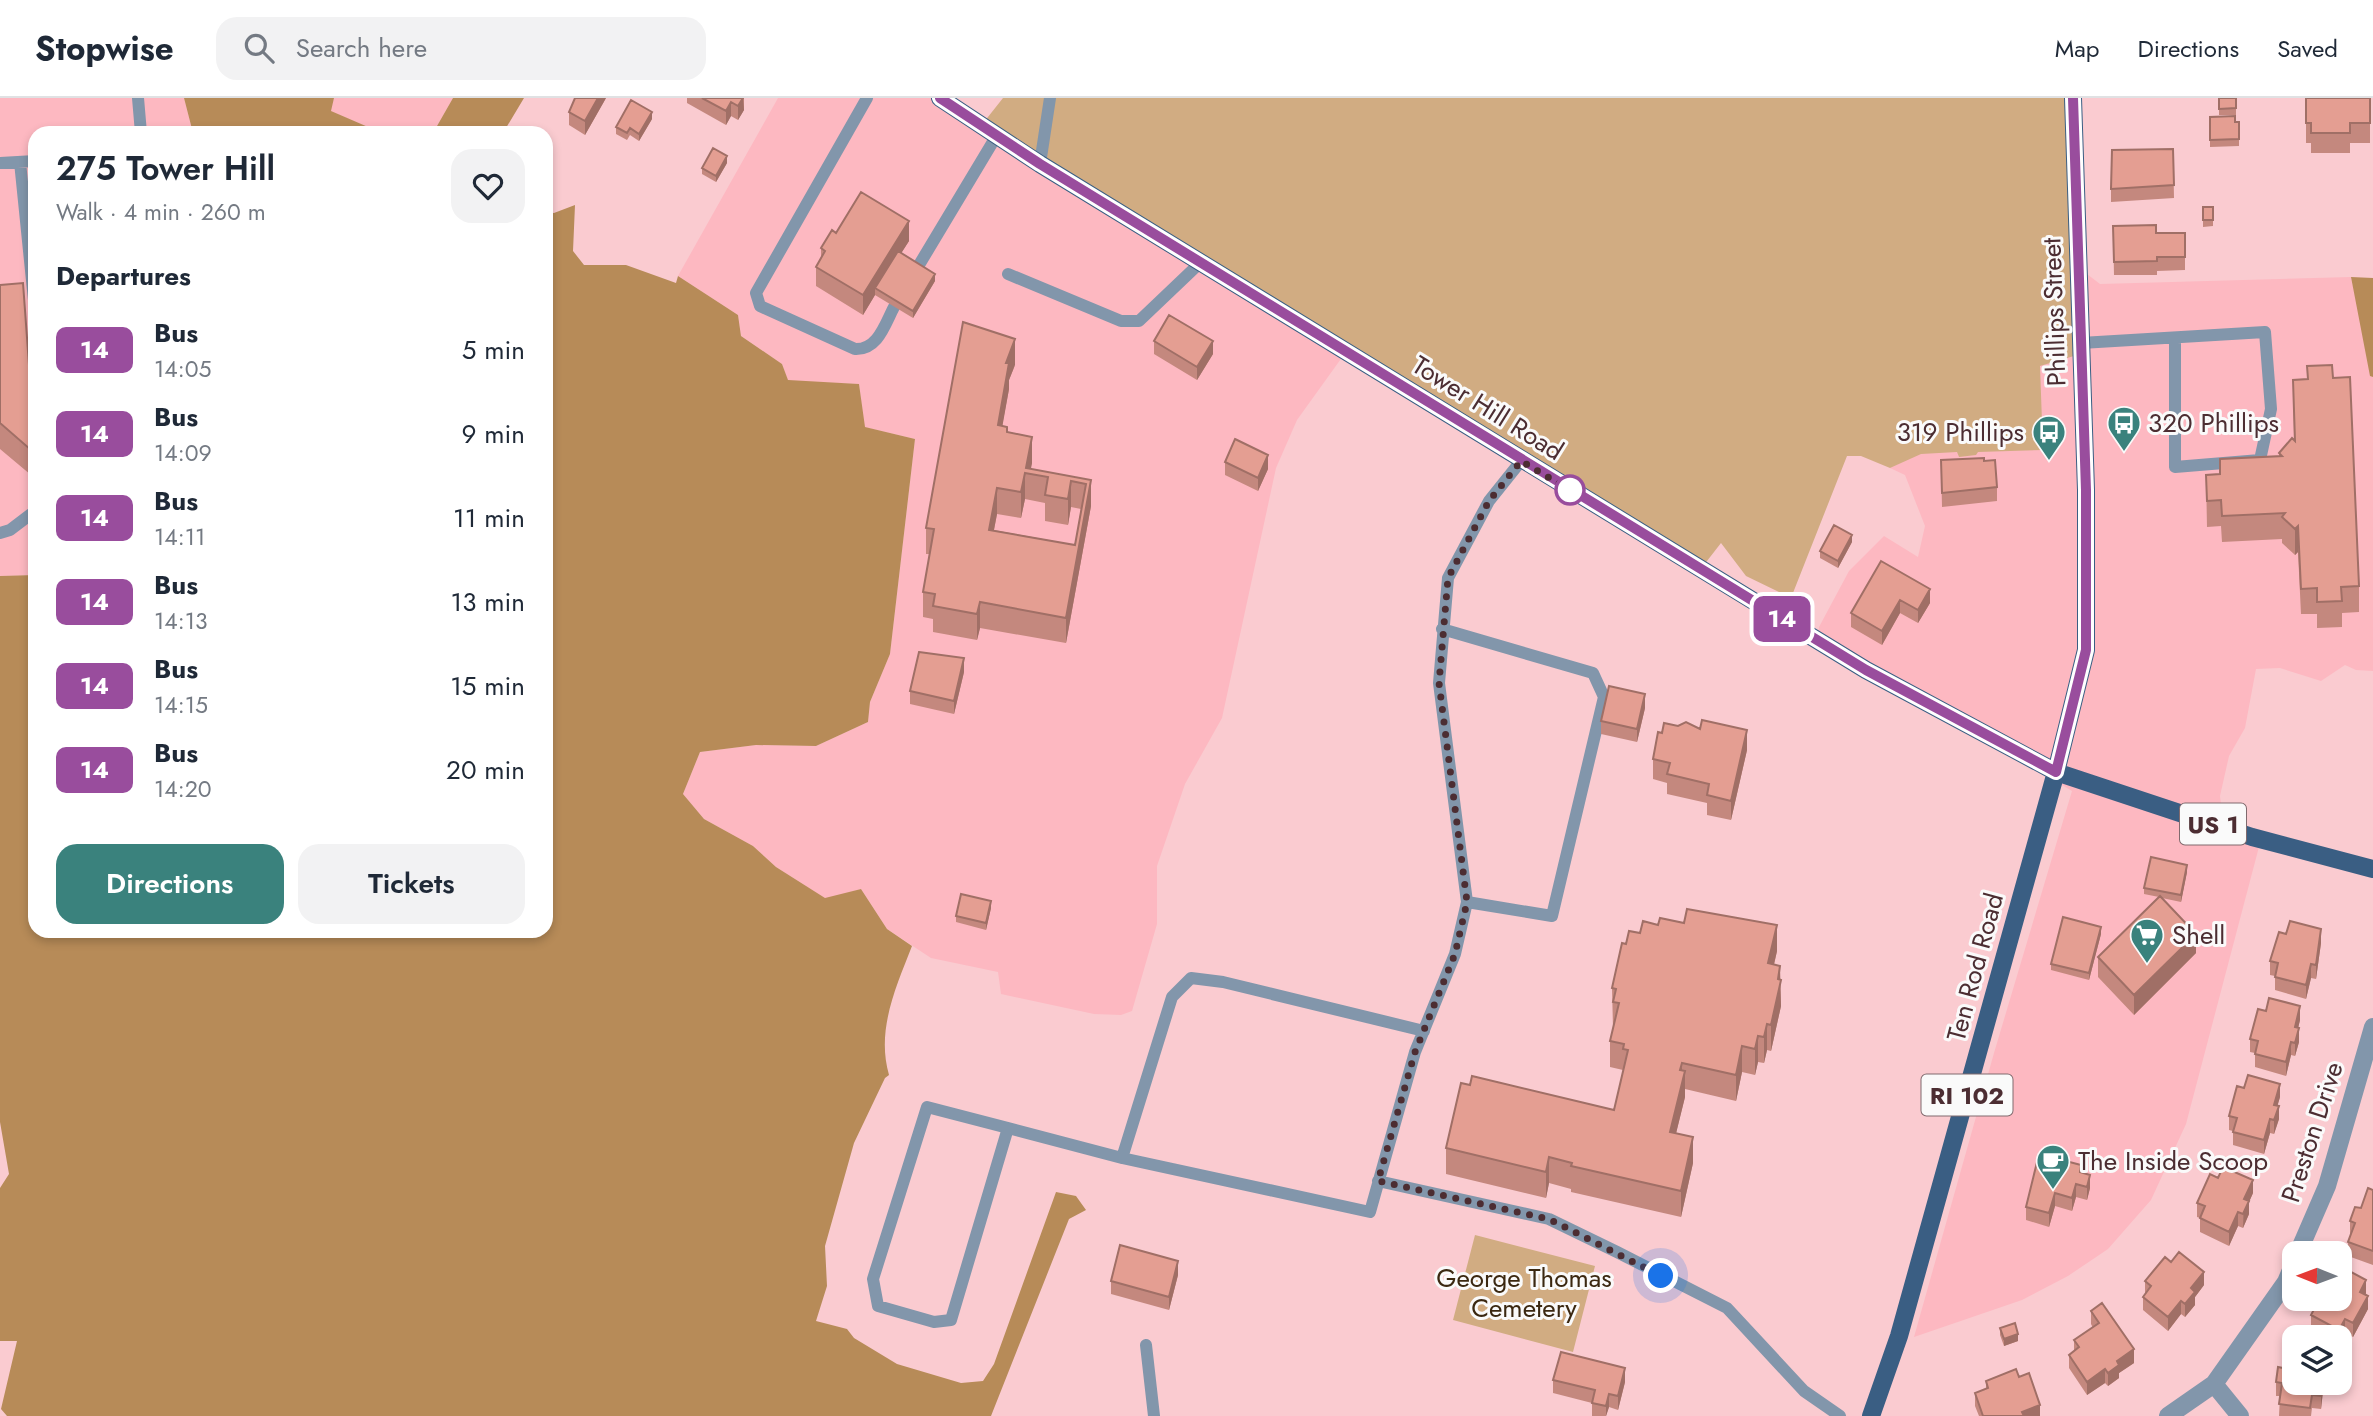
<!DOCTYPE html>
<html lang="en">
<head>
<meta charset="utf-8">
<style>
  :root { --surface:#fff; --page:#f2f2f3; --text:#1f2937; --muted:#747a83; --line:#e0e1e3; --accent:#3a827d }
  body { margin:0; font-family:Jost,sans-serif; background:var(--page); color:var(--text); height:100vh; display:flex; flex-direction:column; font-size:26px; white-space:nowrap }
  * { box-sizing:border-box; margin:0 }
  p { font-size:23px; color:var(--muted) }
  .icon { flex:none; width:38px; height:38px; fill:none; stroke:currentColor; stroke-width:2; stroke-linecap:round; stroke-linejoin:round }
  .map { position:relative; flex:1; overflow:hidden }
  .side { position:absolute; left:28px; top:28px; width:525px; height:812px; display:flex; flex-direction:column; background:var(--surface); border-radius:21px; box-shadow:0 4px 10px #0003 }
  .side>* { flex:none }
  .badge { padding:0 14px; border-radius:10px; font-size:24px; line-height:46px }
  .needle { width:46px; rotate:271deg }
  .tools { position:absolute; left:2282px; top:1143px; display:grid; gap:14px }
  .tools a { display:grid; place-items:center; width:70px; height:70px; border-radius:14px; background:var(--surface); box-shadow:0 4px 10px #0003; font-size:35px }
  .you { position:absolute; width:35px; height:35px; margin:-18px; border:5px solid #fff; border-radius:50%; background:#1a73e8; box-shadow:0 0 0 10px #1a73e833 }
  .map>.badge { position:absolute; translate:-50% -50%; box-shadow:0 0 0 4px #fff }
  h2 { padding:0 28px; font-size:26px; line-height:63px }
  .round { display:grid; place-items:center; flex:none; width:74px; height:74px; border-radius:21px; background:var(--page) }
  .head { display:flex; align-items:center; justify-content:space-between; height:119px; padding:0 28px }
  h1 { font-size:33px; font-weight:600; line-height:52px }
  .primary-button { display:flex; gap:14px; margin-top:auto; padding:14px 28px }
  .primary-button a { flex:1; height:80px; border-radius:21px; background:var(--accent); color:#fff; font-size:28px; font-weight:600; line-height:80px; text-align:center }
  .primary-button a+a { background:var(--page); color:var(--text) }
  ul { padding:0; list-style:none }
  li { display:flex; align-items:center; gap:21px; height:84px; padding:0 28px }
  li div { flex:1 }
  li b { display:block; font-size:26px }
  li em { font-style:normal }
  li .badge { min-width:77px; font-weight:700; text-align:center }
  header { display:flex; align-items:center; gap:42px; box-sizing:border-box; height:98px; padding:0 35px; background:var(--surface); border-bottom:2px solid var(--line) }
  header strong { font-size:33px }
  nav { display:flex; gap:38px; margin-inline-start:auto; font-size:24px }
  .search { width:490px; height:63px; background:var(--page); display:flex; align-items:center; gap:18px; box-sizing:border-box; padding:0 24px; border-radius:21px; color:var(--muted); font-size:26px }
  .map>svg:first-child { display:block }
  .built { fill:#fdb8c1 }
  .green { fill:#d1ac82 }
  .forest { fill:#b78b58 }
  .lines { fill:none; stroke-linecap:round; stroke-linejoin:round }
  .service { stroke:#8296ab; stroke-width:12 }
  .minor { stroke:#8296ab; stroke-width:18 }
  .primary { stroke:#3a5e83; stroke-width:18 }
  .wall { fill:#c4887e; fill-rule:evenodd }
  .shaded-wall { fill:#a06f66 }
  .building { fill:#e49e92; stroke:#a06f66; stroke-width:2; fill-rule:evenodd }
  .line-casing { stroke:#fff; stroke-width:16 }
  .line { stroke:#994d9d; stroke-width:10 }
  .walk { stroke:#4c2d32; stroke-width:7; stroke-dasharray:0 12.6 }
  .stop-dot { fill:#fff; stroke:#994d9d; stroke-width:3.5 }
  .labels { text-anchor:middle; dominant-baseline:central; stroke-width:6; stroke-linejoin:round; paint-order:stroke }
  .shield { fill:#fafafa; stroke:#806a6e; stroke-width:2 }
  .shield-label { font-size:24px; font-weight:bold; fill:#4c2d32 }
  .street-label { font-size:26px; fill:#4c2d32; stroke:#fafafa }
  .poi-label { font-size:26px; fill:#4c2d32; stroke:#fafafa; text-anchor:start }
  .park-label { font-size:26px; fill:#3b2811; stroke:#fafafa }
</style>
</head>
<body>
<header>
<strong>Stopwise</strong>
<div class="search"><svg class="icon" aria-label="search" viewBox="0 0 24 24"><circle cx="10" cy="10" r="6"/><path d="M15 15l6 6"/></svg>Search here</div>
<nav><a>Map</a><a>Directions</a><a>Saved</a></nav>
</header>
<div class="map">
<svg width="2373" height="1318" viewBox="0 0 2373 1318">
  <rect width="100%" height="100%" fill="#facbd0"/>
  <path class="built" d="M0,0h184l9,35h-158v442l-35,1z
    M334,0h119l-20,35h-51l-52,-22z
    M778,0h160l405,258 -46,64 -21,48 -54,250 -37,66 -28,82v58l-25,87 -11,4 -27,-1 -93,-20 -3,-22 -67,-14 -44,-29 -26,-40 -35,10 -50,-32 -23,-21 -49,-27 -21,-25 17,-42 56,-7 60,1 52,-24 2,-20 20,-48 25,-215 -51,-12 -5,-43 -71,-3 -6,-17 -41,-28 -3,-21 -60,-39z
    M2087,176l13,10 251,-7 22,100v294l-17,-1 -11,-5 -24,16 -41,-13 -24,1 -11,59 -16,28 -9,40 4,34 36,13 -74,281 -35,76 -43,49 -40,27 -46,24 -108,37 80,-284 78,-262 -255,-151 2,-13 30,-56 35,-35 34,21 7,-31 -20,-51 -15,-7 63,-32 6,21 25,-21 38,-66z"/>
  <path class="green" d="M1003,0h1076l5,255 -44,13 3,84 -65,2 -2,3 -17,2 -2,-5 -36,2 -31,14 -29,-12h-14l-56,142 -45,-22 -25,-33 -21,27 -716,-448z
    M1475,1137l120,31 -22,86 -120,-32z"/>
  <path class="forest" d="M184,0h150l-3,13 51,22h-189z
    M453,0h71l-21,35h-70z
    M575,107l-2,46 11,14h42l50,18 2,-7 60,39 3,21 41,28 6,16 71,4 6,43 50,12 -25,215 -20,48 -2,20 -52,24 -60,-1 -56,7 -17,42 21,25 49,27 23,21 49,31 36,-9 26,40 25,17c-16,41 -36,84 -23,129l-4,3 -31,65 -29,103 2,40 -11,35 31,8 7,9 43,26 64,19 22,-2 11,-17 62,-172 20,4 10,14 -17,9 -78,197h-984l-6,-7 16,-68h-17v-153l9,-14 -9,-52v-546l35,-1v356h511v-719l8,1z
    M2351,179l22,1v99l-3,-1z"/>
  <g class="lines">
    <path class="service" d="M138,0l3,35
      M867,0l-111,195 4,13 95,43c23,1 30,-25 39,-42
      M20,64l15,148
      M0,65l35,-2
      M1040,66l10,-66
      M916,172l81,-135
      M1008,176l113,47h18l63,-60
      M2081,245l184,-11 6,77 -11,51 -85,7v-129
      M0,435l10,-3 25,-19
      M1442,531l151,44 11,24 -52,219 -85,-14
      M1008,1030l-81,-21 -54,172 5,27 56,16 17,-2 57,-192 114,30 248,54 45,-160 40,-98 12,-52 -28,-219 9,-105 41,-77 32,-40
      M1122,1060l50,-161 19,-19 32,4 201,49
      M1378,1083l171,38 68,33 110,56 77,83 36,25
      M1146,1247l8,71"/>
    <path class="minor" d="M2298,1155l29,-67 46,-159
      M2214,1286l26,32
      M2168,1318l46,-32 72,-102 8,-19"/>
    <path class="primary" d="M940,0l100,66 826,506 190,102 196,65 121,32
      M1871,1318l28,-80 157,-564 30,-122v-160l-13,-392"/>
  </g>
  <path class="wall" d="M606,0l-21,37 -16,-10v-13z
    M687,0h57v12l-6,10 -7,-4 -5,9 -39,-22z
    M2219,0h17v17h-17z
    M2306,0h64v45h-20v10h-39v-10h-5z
    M2210,19l29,5v24l-29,1z
    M652,21l-13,22 -9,-6 -3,5 -11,-6v-7z
    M2173,51l1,49 -63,4v-13z
    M727,65l-11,19 -14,-8v-6z
    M2203,109h10v19l-10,1z
    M2113,128l43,7h29v37l-28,1v4h-43z
    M836,135l73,8 -8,12 34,28 -22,37 -38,-23 -12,20 -47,-29v-19l5,-9v-10z
    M0,187l35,162v28h-4l-31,-26z
    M1154,243l59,13 -16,26 -43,-26z
    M1015,267l-6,15v9l-7,37 30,37 -2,6 61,11v26l-25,137 -86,-15 -3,12 -44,-8v-13l-10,-2v-25l7,-38h-4v-26zM1025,401l20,4v18l23,4 3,-18 10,2 -6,36 -81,-15 3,-16 24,4z
    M2307,268l26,12 26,208v26l-17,1v14l-25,1v-14h-16l-3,-62 -3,3 -13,-12v-4l-60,3 -1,-16 -14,1 -1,-52 14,-1v-15l59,-3v-3l15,-13 -1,-60 14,-1z
    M1941,362l43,1 13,26v14l-55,6z
    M1225,364l43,7 -10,22 -33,-16z
    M1852,444l-14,26 -18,-10v-7z
    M1881,463l49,42 -12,20 -18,-10 -18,32 -31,-18v-14z
    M964,574l-10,42 -44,-10v-13z
    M1645,610l-8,34 -36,-8v-13z
    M1678,628l22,3 47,21 -16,70 -24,-5v-12l-40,-9v-11l-14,-4v-20z
    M2187,774l-6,30 -19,-4 34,55 -62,62 -36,-38v-20l61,-60 -15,-3v-6z
    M991,810l-5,22 -30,-8v-6z
    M1640,835l137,18 -3,14 6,15 1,26 -10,45 -4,-1 -3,13 -6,-1 -3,13 -13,-3 -6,29 -51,-12v8l-9,36 17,30 -12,54 -110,-25v-3l-22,-6 -3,15 -100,-24v-26l24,-63 144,25 9,-40 -13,-3v-26l3,-13 -1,-40 14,-44z
    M2101,836l-12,46 -38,-10v-6z
    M2321,845l-5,36 -5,-1 -5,21 -31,-9v-14l-5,-1v-14z
    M2300,922l-2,8 1,14 -4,14 -4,-1 -5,21 -31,-9v-14l-5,-1v-13z
    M2280,999l-3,9 2,13 -5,15 -4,-1 -6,21 -31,-9v-14l-4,-1v-14z
    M2081,1074l9,16 -3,12 -11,-3 -4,14 -17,-5 -6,21 -23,-7v-13z
    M2373,1092v75l-25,-9v-14l3,-7 -1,-1v-13l11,-13z
    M2253,1095l-4,9v12l-6,14 -5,-2 -9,20 -29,-14v-14l-3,-1v-14z
    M1178,1177l-9,35 -58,-16v-13z
    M2145,1183l59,4 -9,12v8l-10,12 -4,-3 -13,17 -25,-21v-13l2,-3z
    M2366,1195l2,16 -15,28 -8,-4 -5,10v-6h-14l-15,-8v-14l6,-11v-6h23z
    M2091,1213l43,52 -15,10v5l-11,8 -3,-3 -18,12 -18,-27v-13l5,-4v-11l19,-12 -2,-4z
    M2000,1230l18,13 -14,5 -4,-11z
    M2019,1279l21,39h-61l-4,-10v-13l11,-4v-8z
    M1553,1282l72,2 -7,28 -9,-3 -3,9h-14v-13l-39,-10z
    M2276,1284h48l-3,27 -9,-1 -1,8h-32l1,-20h-4z"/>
  <path class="shaded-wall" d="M598,0h8l-21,37v-14z
    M743,0l1,12 -6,10v-14z
    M731,4v14l-5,9v-14z
    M652,14v7l-13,22v-7z
    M727,58v7l-11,19v-6z
    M909,123v20l-31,49 -3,-2v7l-12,20v-20z
    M935,176v7l-22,37v-7z
    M1015,241v26l-6,15v9l-11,62v-26l8,-62z
    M1213,243v13l-16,26v-13z
    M1032,339v26l-2,11 -4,-6z
    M1268,357v14l-10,22v-13z
    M1025,375v26l-4,19v-26z
    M1091,382v26l-25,137v-25z
    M1071,383v26l-3,18v-26z
    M997,390v26l-8,41v-25z
    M2298,428v26l-3,3v-26z
    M1852,437v7l-14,26v-7z
    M1930,491v14l-12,20v-13z
    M1900,502v13l-18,32v-14z
    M980,504v26l-3,12v-26z
    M964,560v14l-10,42v-13z
    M1645,596v14l-8,34v-13z
    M1747,632v20l-16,70v-19z
    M2187,767v7l-6,30v-7z
    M991,803v7l-5,22v-7z
    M1777,827v26l-9,38v-26z
    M2101,829v7l-12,46v-7z
    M2321,831v14l-5,36v-14z
    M2196,836v19l-62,62v-20z
    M2311,866v14l-5,21v-14z
    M1780,868l1,40 -10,45v-26z
    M2300,908v14l-5,21v-14z
    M1767,926v26l-3,13v-26z
    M2299,930v14l-4,14v-13z
    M1758,938v26l-3,13v-26z
    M2291,944v13l-5,21v-14z
    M1742,948v26l-6,29v-26z
    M1682,965v20l3,-12v26l-15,61v-26z
    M2280,986v13l-6,21v-13z
    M2279,1008v13l-5,15v-14z
    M2270,1021v14l-6,21v-14z
    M1693,1039v26l-12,54v-26z
    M1549,1059v26l-3,15v-26z
    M2090,1077v13l-3,12v-13z
    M2253,1082v13l-4,9v12l-6,14 1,-29z
    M2076,1086v13l-4,14v-13z
    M2055,1095v13l-6,21v-14z
    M2238,1114v14l-9,20v-14z
    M1178,1163v14l-9,35v-13z
    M2204,1174v13l-9,12v8l-10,12v-13l6,-16z
    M2366,1182v13l-6,13v-14z
    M2368,1198v13l-15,28v-14z
    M2181,1203v13l-13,17v-14z
    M2345,1221v14l-5,10 -1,-13z
    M2018,1236v7l-14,5v-7z
    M2134,1251v14l-15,10v5l-11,8v-13l9,-12z
    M1625,1270v14l-7,28v-14z
    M2105,1271v14l-18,12v-13z
    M2322,1284h2l-3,27v-13z
    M1609,1296v13l-3,9v-10z
    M2040,1307v11h-18v-4z"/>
  <path class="building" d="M575,0h23l-13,23 -16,-9z
    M702,0h41l-5,8 -7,-4 -5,9z
    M2219,0h17v10l-17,1z
    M2306,0h64v25h-20v10h-39v-10h-5z
    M631,2l21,12 -13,22 -9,-6 -3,5 -11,-6z
    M2235,18v6h4v17l-29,1v-23z
    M713,50l14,8 -11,20 -14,-8z
    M2173,51l1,36 -63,4 1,-39z
    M861,94l48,29 -46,74 -47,-28 9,-16 -4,-3 11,-18 4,3z
    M2203,109h10v13h-10z
    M2156,127v8h29v24h-28v4l-43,1 -1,-36z
    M898,153l37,23 -22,37 -38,-23z
    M23,185l12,164v2l-4,1 -31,-27v-138z
    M1169,217l44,26 -16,26 -43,-26z
    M963,224l52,17 -9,24h3l-11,62 9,2v5l25,5 -6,31 65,12 -25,138 -86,-16 -3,12 -44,-8 2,-12 -12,-2 11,-63 -8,-1zM1025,375l23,4 -3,18 23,4 3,-18 15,3 -11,61 -86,-15 8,-42 24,4z
    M2332,267l1,13 17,-1 9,209 -18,1 1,14 -25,1v-14l-16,1 -3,-63 -3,3 -13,-12 3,-4 -63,3 -1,-16 -14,1 -1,-26 14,-1v-15l62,-3 -3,-3 13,-15 3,3 -2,-61 15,-1 -1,-13z
    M1235,341l33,16 -10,23 -33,-16z
    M1984,360v3l11,-1 2,27 -55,6 -1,-33z
    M1834,427l18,10 -14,26 -18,-10z
    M1881,463l49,28 -12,21 -18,-10 -18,31 -31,-18z
    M919,554l45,6 -10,43 -44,-10z
    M1609,588l36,8 -8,35 -36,-8z
    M1702,622l45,10 -16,71 -24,-6 2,-11 -42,-10 3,-11 -17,-4 5,-27 4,1 2,-10 14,3 8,-4 14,7z
    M2151,759l36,8 -6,30 -37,-7z
    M961,796l30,7 -5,22 -30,-7z
    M2160,798l36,38 -62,61 -36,-38z
    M1687,811l90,16 -9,38 12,3 -2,13 3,1 -10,45 -4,-1 -3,13 -6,-1 -3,13 -13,-3 -6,29 -54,-12 -2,7 5,1 -15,61 23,5 -12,54 -110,-25 1,-3 -23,-6 -3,15 -100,-24 15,-65 9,2 2,-9 142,34 14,-60 -5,-1 1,-5 -14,-3 9,-38 -6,-1 3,-13 -4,-1 10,-45 4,1 3,-13 11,2 3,-12 15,4 2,-7 24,5z
    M2063,819l38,10 -12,46 -38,-9z
    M2290,823l31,8 -5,36 -5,-1 -5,21 -31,-8 3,-14 -8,-2 9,-29 7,2z
    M2269,900l31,8 -5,21 4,1 -4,15 -4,-1 -5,20 -31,-8 3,-13 -8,-2 8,-30 8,2z
    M2248,977l32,9 -6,21 5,1 -5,14 -4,-1 -6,21 -31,-8 4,-14 -8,-2 8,-30 7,2z
    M2039,1056l42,11 -1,7 10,3 -3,12 -11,-3 -4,14 -17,-5 -6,20 -23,-6z
    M2223,1069l30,13 -9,19 5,2 -6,13 -5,-2 -9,20 -29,-14 5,-12 -8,-3 13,-29 8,4z
    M2368,1090l5,2v61l-25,-9 7,-19 -5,-2 5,-14 6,1z
    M1120,1147l58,16 -9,36 -58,-16z
    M2179,1154l25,20 -13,16 4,4 -10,12 -4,-3 -13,16 -25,-20 8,-11 -6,-5 20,-24 6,5z
    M2340,1168l26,14 -6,12 8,4 -15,27 -8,-4 -6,11 -28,-15 9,-17h20z
    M2102,1205l32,46 -17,12 2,4 -11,8 -3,-4 -18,13 -18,-27 10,-8 -5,-7 25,-17 -8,-12z
    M2015,1225l3,11 -14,5 -4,-11z
    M2286,1249l8,1v34h28l-1,14 -9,-1 -2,13 -31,-4 3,-21 -6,-1 2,-15 5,1z
    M1561,1254l64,16 -7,28 -9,-2 -3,12 -14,-3 3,-13 -42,-10z
    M2016,1271l3,8 10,-4 11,32 -18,7 2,4h-41l-8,-23 13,-5 -2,-7z"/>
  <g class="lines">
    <defs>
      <path id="line" d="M940,0l100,66 826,506 190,102 30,-122v-160l-13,-392"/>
    </defs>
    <use href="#line" class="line-casing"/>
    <use href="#line" class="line"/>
    <path class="walk" d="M1570,392l-49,-29 -32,40 -41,77 -9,105 28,219 -12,52 -40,98 -37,129 171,38 112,57"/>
  </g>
  <defs>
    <symbol id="bus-pin" viewBox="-11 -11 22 30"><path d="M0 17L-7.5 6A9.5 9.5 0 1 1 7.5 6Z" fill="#3a827d" stroke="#fafafa"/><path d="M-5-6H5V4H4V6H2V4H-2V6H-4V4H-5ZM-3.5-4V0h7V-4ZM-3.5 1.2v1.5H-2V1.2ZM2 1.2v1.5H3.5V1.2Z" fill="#fff"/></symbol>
    <symbol id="supermarket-pin" viewBox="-11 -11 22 30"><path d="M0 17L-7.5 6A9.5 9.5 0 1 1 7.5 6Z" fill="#3a827d" stroke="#fafafa"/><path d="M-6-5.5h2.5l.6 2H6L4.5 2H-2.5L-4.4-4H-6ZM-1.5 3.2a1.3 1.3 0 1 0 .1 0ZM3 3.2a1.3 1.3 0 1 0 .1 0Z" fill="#fff"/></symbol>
    <symbol id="cafe-pin" viewBox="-11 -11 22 30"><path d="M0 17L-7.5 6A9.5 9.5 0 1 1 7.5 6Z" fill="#3a827d" stroke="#fafafa"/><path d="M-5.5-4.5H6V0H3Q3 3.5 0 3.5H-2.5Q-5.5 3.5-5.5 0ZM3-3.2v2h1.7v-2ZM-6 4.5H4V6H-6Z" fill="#fff"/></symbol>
  </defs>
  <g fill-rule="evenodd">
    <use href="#bus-pin" x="2105" y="306" width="38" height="52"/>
    <use href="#bus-pin" x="2030" y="315" width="38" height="52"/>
    <use href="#supermarket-pin" x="2128" y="818" width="38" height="52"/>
    <use href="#cafe-pin" x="2034" y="1044" width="38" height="52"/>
  </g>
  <circle class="stop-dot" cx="1570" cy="392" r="14"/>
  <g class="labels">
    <g class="shield">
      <rect x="2180" y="705.5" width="66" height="41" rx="5"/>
      <rect x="1921.5" y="976.5" width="91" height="41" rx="5"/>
    </g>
    <g class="shield-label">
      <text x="2213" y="726">US 1</text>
      <text x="1967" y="997">RI 102</text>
    </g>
    <g class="street-label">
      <text transform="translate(2054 214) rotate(-92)">Phillips Street</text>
      <text transform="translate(1488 310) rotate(32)">Tower Hill Road</text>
      <text transform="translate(1975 869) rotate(-75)">Ten Rod Road</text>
      <text transform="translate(2312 1034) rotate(-72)">Preston Drive</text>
    </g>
    <g class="poi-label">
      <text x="2148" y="325">320 Phillips</text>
      <text x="2024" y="334" text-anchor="end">319 Phillips</text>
      <text x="2172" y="837">Shell</text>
      <text x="2078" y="1063">The Inside Scoop</text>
    </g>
    <g class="park-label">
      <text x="1524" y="1180">George Thomas<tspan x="1524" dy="30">Cemetery</tspan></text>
    </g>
  </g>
</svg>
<div class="tools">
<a><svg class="needle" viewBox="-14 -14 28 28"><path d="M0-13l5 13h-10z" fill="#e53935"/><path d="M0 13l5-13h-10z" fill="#747a83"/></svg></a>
<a><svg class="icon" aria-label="layers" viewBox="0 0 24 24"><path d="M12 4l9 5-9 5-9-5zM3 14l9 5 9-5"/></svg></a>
</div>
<div class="you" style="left:1661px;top:1178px"></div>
<b class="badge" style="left:1782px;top:521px;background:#994d9d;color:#fff">14</b>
<section class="side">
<div class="head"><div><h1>275 Tower Hill</h1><p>Walk · 4 min · 260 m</p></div><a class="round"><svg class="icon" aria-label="heart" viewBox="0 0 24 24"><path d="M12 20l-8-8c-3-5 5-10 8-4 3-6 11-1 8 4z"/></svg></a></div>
<h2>Departures</h2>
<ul>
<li><span class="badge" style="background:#994d9d;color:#fff">14</span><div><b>Bus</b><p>14:05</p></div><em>5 min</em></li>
<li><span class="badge" style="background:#994d9d;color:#fff">14</span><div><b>Bus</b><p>14:09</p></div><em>9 min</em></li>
<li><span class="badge" style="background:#994d9d;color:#fff">14</span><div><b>Bus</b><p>14:11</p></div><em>11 min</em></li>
<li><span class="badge" style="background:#994d9d;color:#fff">14</span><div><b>Bus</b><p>14:13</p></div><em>13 min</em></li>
<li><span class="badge" style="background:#994d9d;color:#fff">14</span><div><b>Bus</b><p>14:15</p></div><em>15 min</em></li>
<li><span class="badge" style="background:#994d9d;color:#fff">14</span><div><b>Bus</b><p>14:20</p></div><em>20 min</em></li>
</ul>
<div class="primary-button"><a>Directions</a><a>Tickets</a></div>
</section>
</div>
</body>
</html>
